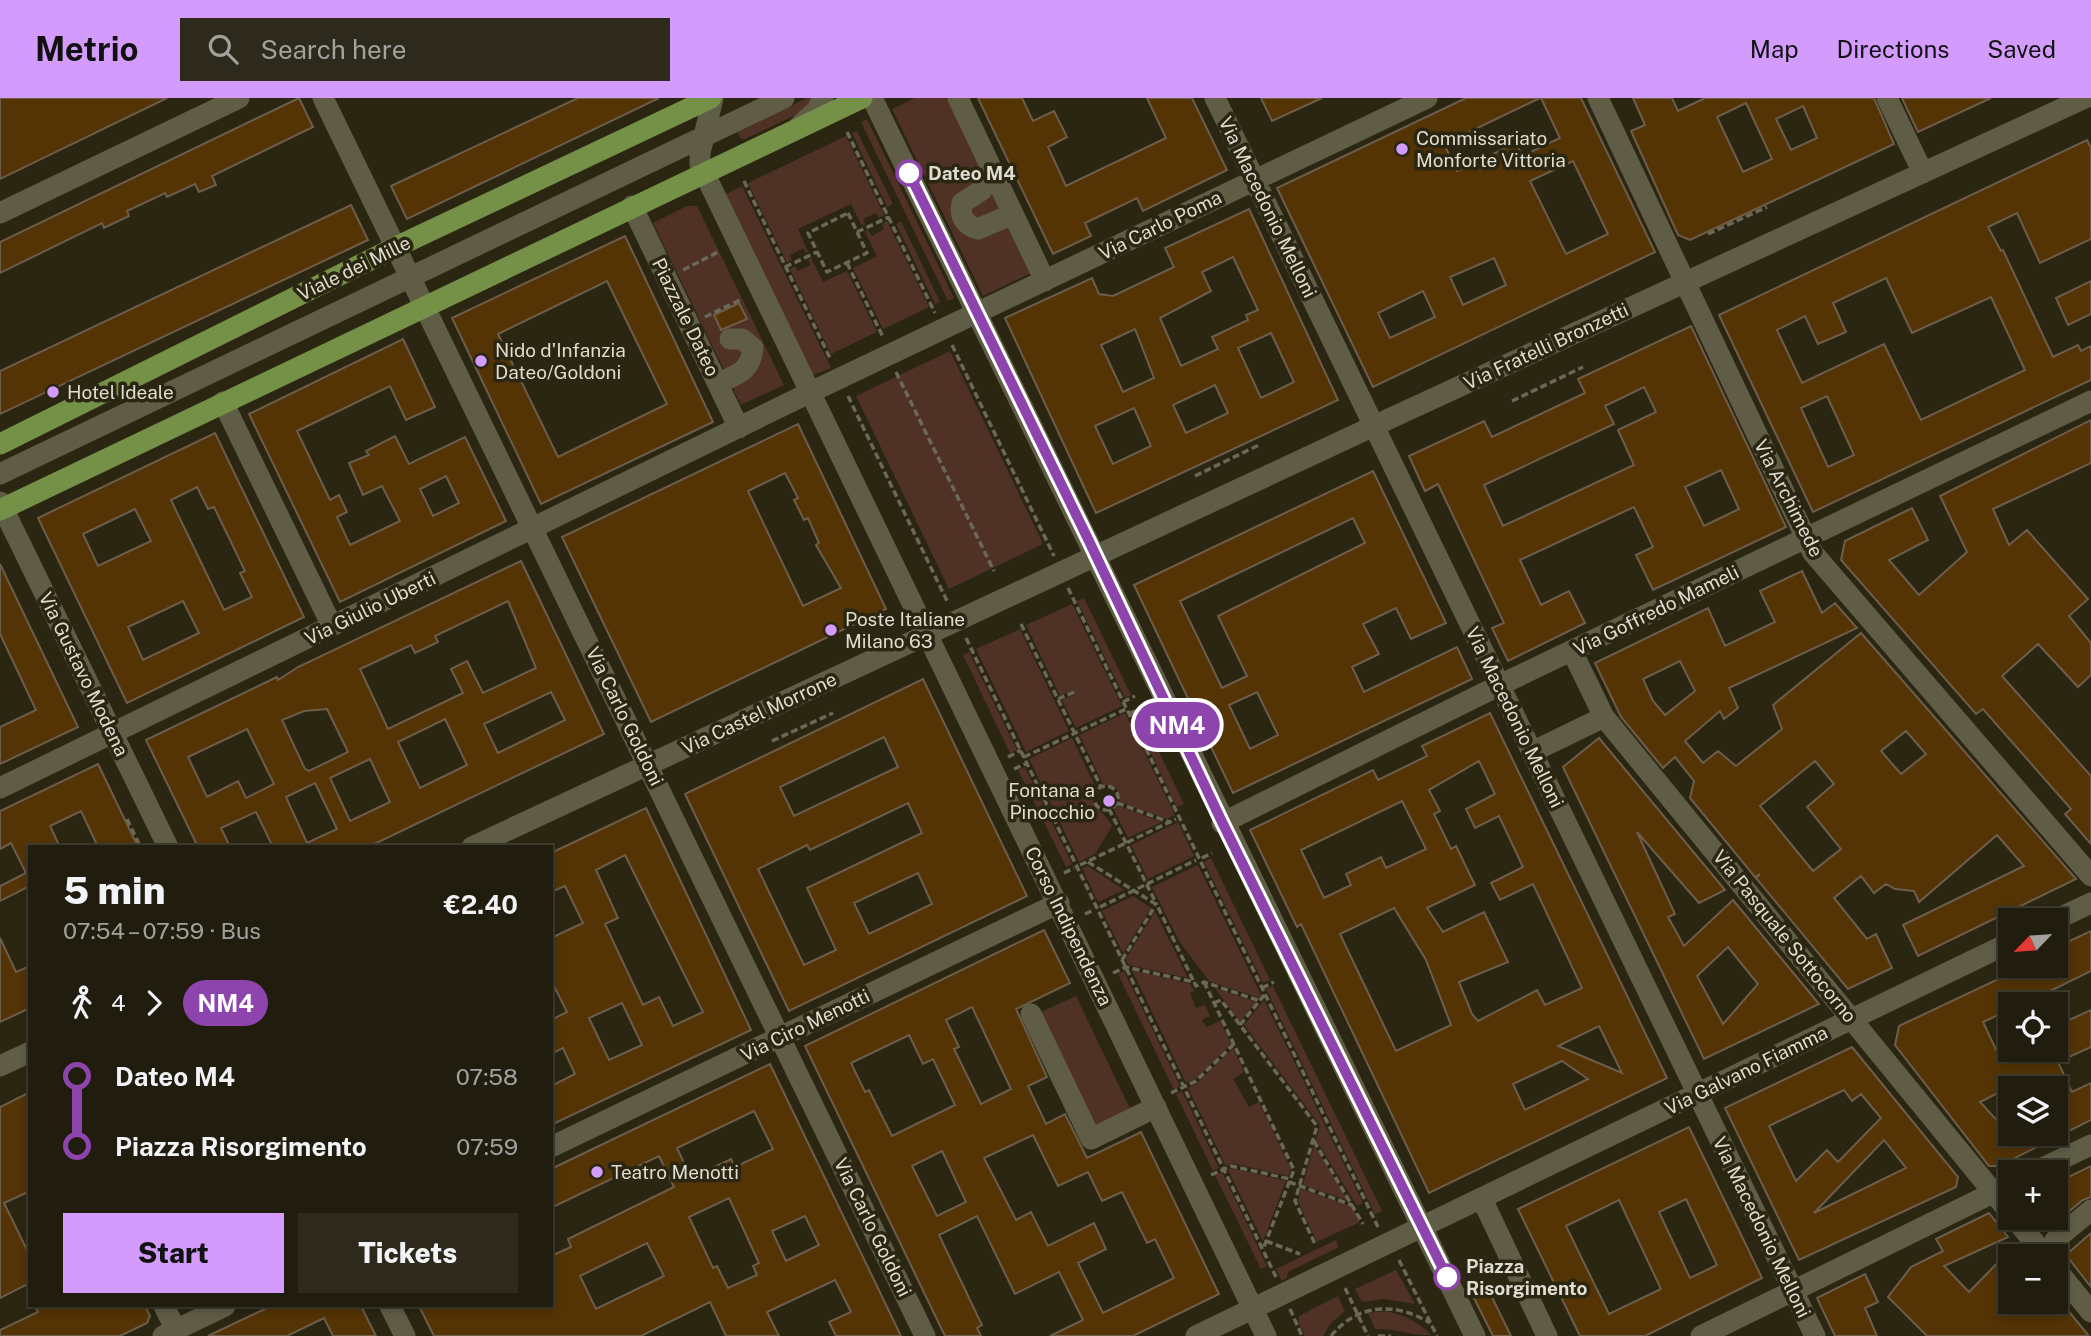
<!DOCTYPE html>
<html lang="en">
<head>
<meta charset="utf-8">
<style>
  :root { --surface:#201c0e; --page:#2d291c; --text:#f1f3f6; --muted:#a2a19e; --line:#3d3a2e; --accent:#d39cfc }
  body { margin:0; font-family:"Public Sans",sans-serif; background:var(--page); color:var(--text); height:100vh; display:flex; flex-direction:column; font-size:26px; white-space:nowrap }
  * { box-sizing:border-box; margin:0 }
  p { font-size:23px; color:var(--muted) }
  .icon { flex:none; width:38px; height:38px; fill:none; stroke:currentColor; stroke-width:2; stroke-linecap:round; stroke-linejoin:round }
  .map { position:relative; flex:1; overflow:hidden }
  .side { position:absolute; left:28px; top:747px; width:525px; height:462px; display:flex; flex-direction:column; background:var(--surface); border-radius:0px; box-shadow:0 4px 10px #0003,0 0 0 2px var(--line) }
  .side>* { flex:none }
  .badge { padding:0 14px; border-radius:23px; font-size:24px; line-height:46px }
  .needle { width:46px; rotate:245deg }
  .tools { position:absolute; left:1998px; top:810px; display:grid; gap:14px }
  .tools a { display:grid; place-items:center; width:70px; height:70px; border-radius:0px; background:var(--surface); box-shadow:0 4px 10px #0003,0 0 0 2px var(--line); font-size:35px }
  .map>.badge { position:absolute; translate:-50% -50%; box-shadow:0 0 0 4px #fff }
  .legs { display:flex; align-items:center; gap:10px; height:77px; padding:0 35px; font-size:23px }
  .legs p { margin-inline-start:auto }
  .overview { display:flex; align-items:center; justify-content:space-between; height:119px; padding:0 35px }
  h1 { font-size:38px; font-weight:800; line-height:52px }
  .primary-button { display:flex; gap:14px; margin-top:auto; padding:14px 35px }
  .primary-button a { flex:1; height:80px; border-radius:0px; background:var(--accent); color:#111; font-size:28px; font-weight:800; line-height:80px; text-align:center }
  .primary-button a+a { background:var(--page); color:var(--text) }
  ul { padding:0 35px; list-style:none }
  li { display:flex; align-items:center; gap:24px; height:70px; font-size:26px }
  li i { display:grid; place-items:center; width:10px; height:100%; margin:0 9px; background:currentColor }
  li i::after { content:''; width:18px; height:18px; margin:-9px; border:5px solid; border-radius:50%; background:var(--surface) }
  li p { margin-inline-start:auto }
  li:first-child i { background:linear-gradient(#0000 50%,currentColor 0) }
  li:last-child i { background:linear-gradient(currentColor 50%,#0000 0) }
  header { display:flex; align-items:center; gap:42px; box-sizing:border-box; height:98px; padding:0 35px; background:var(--accent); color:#111 }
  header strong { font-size:33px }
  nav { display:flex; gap:38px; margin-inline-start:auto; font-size:24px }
  .search { width:490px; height:63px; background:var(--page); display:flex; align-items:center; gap:18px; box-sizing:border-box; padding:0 24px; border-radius:0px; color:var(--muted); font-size:26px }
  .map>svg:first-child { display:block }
  .green { fill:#503126 }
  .building { fill:#543405; stroke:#6d5d4c; stroke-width:2; fill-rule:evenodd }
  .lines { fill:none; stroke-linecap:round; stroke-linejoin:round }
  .path { stroke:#6b6857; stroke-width:3.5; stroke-dasharray:7 3.5; stroke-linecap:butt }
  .minor { stroke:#605d47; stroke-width:21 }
  .major { stroke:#759148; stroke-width:21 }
  .line-1-casing { stroke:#fff; stroke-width:16 }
  .line-1 { stroke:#8e44ad; stroke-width:10 }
  .poi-dot { fill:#d39cfc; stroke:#2a2612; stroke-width:2.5 }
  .stop-1-dot { fill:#fff; stroke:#8e44ad; stroke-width:3.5 }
  .labels { text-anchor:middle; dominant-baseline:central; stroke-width:7; stroke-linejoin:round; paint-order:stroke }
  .poi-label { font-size:19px; fill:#dfddd1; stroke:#2a2612; text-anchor:start }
  .stop-label { font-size:19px; font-weight:bold; fill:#dfddd1; stroke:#2a2612; text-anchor:start }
  .street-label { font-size:19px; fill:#dfddd1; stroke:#2a2612 }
</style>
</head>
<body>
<header>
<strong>Metrio</strong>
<div class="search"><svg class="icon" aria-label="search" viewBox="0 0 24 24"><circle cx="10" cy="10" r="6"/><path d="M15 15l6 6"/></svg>Search here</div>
<nav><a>Map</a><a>Directions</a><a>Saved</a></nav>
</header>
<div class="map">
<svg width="2091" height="1238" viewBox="0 0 2091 1238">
  <rect width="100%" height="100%" fill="#2a2612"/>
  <path class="green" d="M807,0h4l1,9 -67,32h-4l-4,-7z
    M915,0h35l83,174 -50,24 -91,-187z
    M867,21l87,179 -6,3 -87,-179z
    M857,33l36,73 -6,3 -35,-74z
    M846,38l38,79 -5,3 -3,-5 -13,6 2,5 -3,2 -11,-22 -53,25 10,23 -2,1 -3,-5 -13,7 2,5 -5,3 -39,-80z
    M742,88l89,182 -18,7 -89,-180z
    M687,108h10l87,179 -43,20 -88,-182z
    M887,123l42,86 -46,22 -30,-61 24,-12 -12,-24 3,-2 4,6 12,-7 -2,-5z
    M901,123l39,81 -5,2 -39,-80z
    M811,160l12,24 24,-11 30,61 -46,22 -41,-85 5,-3 3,5 13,-6 -3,-5z
    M950,253l93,193 -94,45 -93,-193z
    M1084,500l47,97 -6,3 -48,-97z
    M1072,506l50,102 -46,22 -14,-28 12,-6 -1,-4 -13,6 -34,-71z
    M1020,531l49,102 -43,21 -50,-103z
    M969,554l48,98 -7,3 -47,-98z
    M1140,614l44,92 -7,3 -45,-92z
    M1125,615l50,102 -8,4 -47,-17 -3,-14 -14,-4 -24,-49z
    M1072,640l24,50 -3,13c4,11 13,12 19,25l-17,28 -16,8 -50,-103z
    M1025,669l47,97 -6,3 -48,-97z
    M1118,708l44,16 -34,16 -14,-28z
    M1178,724l16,34 -46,23 -17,-34z
    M1211,760l59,122 -7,3 -59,-121z
    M1198,767l63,130 -2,3 -50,-17 -30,-40 -27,-54z
    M1088,768l36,24 -26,12 -16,-34z
    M1133,798l18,12 -28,45 -21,-42z
    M1155,813l33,67 -59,-13 -3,-6z
    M1132,872l58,14 4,7 -4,2 6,15 9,-3 5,11 -8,4 4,7 14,-6 11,23 -35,35 -10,4z
    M1124,873l56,115 -6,4 -56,-116z
    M1273,888l109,225 -7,3 -109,-225z
    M1215,890l41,14 -16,20z
    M1076,898l56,117 -39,18 -56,-117z
    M1264,902l99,203 -6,3 -41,-66 4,-15 -76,-100z
    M1233,950l11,24 -11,7 16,28 10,-5 32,67 -3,7 -57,-13 -5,3 -38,-78 9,-5z
    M1182,993l37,77 -6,3 -37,-77z
    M1314,1047l35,56 -46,-16z
    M1231,1070l55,13 -23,60 -35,-71z
    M1222,1074l45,94 -6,3 -46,-94z
    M1301,1091l52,18 7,15 -43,20 -19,-41z
    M1336,1142l3,7 -51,25 -1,6 -5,3 -6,-12z
    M1396,1172l19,34 -32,-5 -21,3 -7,-13z
    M1338,1198l7,15 -14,12 -8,13h-18l-7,-14 1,-6z
    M1385,1213c20,4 32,10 46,24 -20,1 -36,-7 -56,-6l-7,-16z"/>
  <path class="building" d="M0,0h167l-167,81z
    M299,0l14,29 -101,49 4,9 -17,7 -4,-8 -28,13 -2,-4 -38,18 2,5 -25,12 -2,-5 -102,50v-31z
    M578,0h81l-252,121 -16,-33z
    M978,0h44l11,23 21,-10 13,26 -19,10 18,39 100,-48 -19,-40h45l35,72 -84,41 -6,-13 -52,25 6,13 -38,18z
    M1261,0h61l-50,23z
    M1466,0h74l-96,46 13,27 59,-28 6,13 38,-18 -19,-40h40l74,154 -282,135 -96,-199zM1573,63l35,73 -42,20 -36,-73zM1494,160l12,27 -43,20 -13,-28zM1423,193l12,26 -45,21 -12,-25z
    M1633,0h39l6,13 27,-13h169l20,46 -204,96 -12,-5 -47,-104 14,-6zM1746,5l26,56 -29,13 -26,-55zM1803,8l14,32 -26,12 -15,-31z
    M1902,0h89l-73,34z
    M2087,42l4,8v91l-51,24 -23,-50 -29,14 13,24 2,-1 50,107 25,-12 3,6 10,-5v34l-278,132 -94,-197zM1886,180l26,55 79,-36 34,73 -104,50 -37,-76 -82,39 -25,-53 28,-14 13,28 28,-12 -13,-29zM1827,298l27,59 -26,12 -27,-59z
    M351,107l17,35 -368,174v-43z
    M1249,111l89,191 -242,113 -91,-195 87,-40 7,16 14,2 61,-29 -9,-19zM1233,159l25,53 -12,5 2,5 -36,17 6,12 -37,17 -21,-48 51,-27 -9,-19zM1135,231l19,49 -31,14 -22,-47zM1271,235l23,49 -33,16 -23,-50zM1215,287l13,28 -42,20 -13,-28zM1134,310l17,38 -38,18 -18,-38z
    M625,138l88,186 -172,82 -89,-186zM607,183l60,123 -109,53 -60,-123z
    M2091,183v33l-23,11 -12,-27z
    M739,205l8,16 -26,11 -7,-15z
    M1691,228l95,201 -133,63 -17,-35 17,-8 -19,-40 -114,53 21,45 28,-14 16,32 -77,38 -16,-33 12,-5 -66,-139 -13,7 -16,-35 75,-35 8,16 93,-44 -7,-14zM1644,289l12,25 -38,18 16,35 -131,61 -19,-41 130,-61 -9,-18zM1721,372l18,39 -35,17 -19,-39z
    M403,241l32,68 -29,13 -16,-34 -93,45 33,69 9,-5 8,17 -10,5 13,28 50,-24 -18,-35 -19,9 -14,-32 20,-8 -3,-4 29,-15 14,28 56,-27 41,84 -166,81 -91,-188zM446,378l13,27 -26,13 -13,-27z
    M2091,322v43l-98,46 16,36 18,-15 61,69 -19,17 22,27v32l-13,12 -40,-43 -36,32 89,100v68l-26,-30 6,-5 -88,-100 -7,5 -135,-154 4,-19 67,-33 16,32 -39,20 30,35 48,-43 -27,-56z
    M798,326l88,185 -235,113 -89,-185zM785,375l13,25 -4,2 10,20 4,-2 11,25 -3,2 25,43 -38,18 -55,-115z
    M215,335l89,184 -177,86 -89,-185zM197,389l11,22 6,-2 31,64 -5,2 12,24 -28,13 -53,-110zM135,411l16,32 -53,25 -15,-32zM183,503l16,32 -56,27 -15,-33z
    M1373,373l73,152 -35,16 -15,-31 -33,16 16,30 -27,13 12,25 93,-45 15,32 -239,114 -99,-208zM1353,420l12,25 -147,73 29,60 -25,12 -42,-87zM1257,594l21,43 -28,14 -21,-44z
    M521,463l83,173 -236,113h-95l-17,-35 -35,16 9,19h-32l-52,-107 131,-63 1,3 20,-13zM508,503l28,67 -53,25 -16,-32 -16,8 12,24 -75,36 -28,-60 51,-24 4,8 23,-11 -3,-6zM551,594l14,28 -67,33 -14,-29zM327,611l21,43 -39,19 -4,-2 -23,-49 22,-9zM445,621l22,46 -47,23 -22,-46zM247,631l27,55 -28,14 -8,-17 -31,16 -19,-40zM370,661l20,43 -40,19 -20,-43zM315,685l22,46 -30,14 -21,-46z
    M0,466l78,163 -78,37v-37l36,-17 -36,-76z
    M1802,473l20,42 13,-10 22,25 -128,60 9,20 -14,11 -4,-8 -35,30 18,22 15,-12 18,15 46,-37 -9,-24 88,-72 215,246 -158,77 -15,-31 121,-59 -27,-31 -78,67 -5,-11 -19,-2 -9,-5 -12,9 -13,-17 -27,22 33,41 9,-5 16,34 -44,21 -92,-111 4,-4 -5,3 -65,-79 4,-17 -19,-24 -12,11 -42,-51 -26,-54 113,-55 17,38 50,-24 -15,-31zM1680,563l15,30 -30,24 -12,-14 -10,-22zM1906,633l20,23 -25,20 -20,-23zM1815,663l19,23 -27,23 34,42 -28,22 -53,-65z
    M923,581l104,217 -238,115 -104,-217zM884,639l14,30 -104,49 -14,-29zM908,705l14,30 -115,55 29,62 -32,15 -46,-96 49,-24 3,5zM918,775l14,31 -63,30 -15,-31z
    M1490,615l177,365 -238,115 -128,-269 -4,3 -47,-97 123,-60 5,10 49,-24 -5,-10zM1479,663l16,33 -29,15 9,19 24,-12 24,51 -32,16 9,17 33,-16 49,104 -37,17 -8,-15 -59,31 -6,-7 -13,-32 49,-20 -24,-50 -41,20 -16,-24 48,-23 -19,-39 -5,3 -17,-35 6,-3 -11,-21zM1402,703l24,48 -40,19 -5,-11 -35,17 5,11 -27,13 -23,-48zM1394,810l32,52 25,65 -55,26 -56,-117zM1599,928l23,47 -64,-27zM1562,963l26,18 -63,31 -12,-26z
    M1599,640l126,152 -26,13 -62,-71 38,82 -7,3 16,29 49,-46 86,104 -115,55 -141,-292zM1728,849l30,37 -35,40 -26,-48z
    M98,666l40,83h-40l-17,-36 -31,15 10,21h-30v39l-30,15v-15l26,-13 -15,-30 -11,6v-38z
    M646,710l105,222 -200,95v-39l24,-12 -12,-26 -12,6v-34l16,-8 -16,-32v-42l32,-15 -18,-37 -14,6v-39zM625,757l78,157 -30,14 -14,-29 -16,8 -38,-81 13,-6 -22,-48zM622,905l20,42 -33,15 -20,-42z
    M1044,832l26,53 -54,26 31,68 -19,9 18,38 19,-10 22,44 54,-26 78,162 -86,42h-83l33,-16 -24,-48 -44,22 -38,-78 -38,19 43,90 -5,3 4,8h-36l-140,-290zM972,909l39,82 -30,15 -27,-55 5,-2 -13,-27zM909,937l14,29 10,-5 22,46 -63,31 -23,-46 -4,2 -14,-29zM1033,1037l25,51 30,-14 14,29 20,-9 25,51 8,-4 19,39 -71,35 -25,-50 28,-14 -12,-26 -46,23 -17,-34 -15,8 -32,-62zM942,1053l24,51 -29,14 -25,-50z
    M2091,833v40l-57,28 3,5h-26v5l-28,13 15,32 8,-4h50v-24l35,-16v37l-33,15 14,30 19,-9v37l-92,46h-10l-94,-121 4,-19 127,-60h30v-14l7,-3 -2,-4zM2027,980l5,10h24v46h-45v-12l-8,5 -23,-25z
    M0,840l16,34 14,-6v42l-30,14z
    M1852,949l106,130 -2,10 -157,73 -74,-152zM1844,992l8,11 9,-7 20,24 -43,44 -11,-12 -31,31 -27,-55zM1884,1042l22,28 -92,45z
    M770,966l131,272h-65l-7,-14 22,-10 -16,-32 -68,32 12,24h-53l-16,-34 -69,34h-207l-15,-30h132v-50l20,-9 -3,-8 106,-52 -15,-31 -108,52v-39zM754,1013l19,38 -38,18 -4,-8 -40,19 -14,-30zM729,1100l30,65 -6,3 4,9 -29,13 -11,-22 -4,2 -24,-51zM805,1118l14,29 -33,16 -14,-30zM647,1145l17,33 -68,33 -16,-33z
    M30,994v99l-26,12 26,53v27l-30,15v-191z
    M1689,1029l73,151 -117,58h-65l-62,-127zM1686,1101l31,66 -27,13 -31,-66zM1619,1102l42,89 -52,25 -43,-88z
    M2091,1068v31l-8,3 -27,22v-39z
    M1989,1115l19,24 -64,29 25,26 42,-43v53h50l28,34h-162l-39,-39 23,-30 32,-16 -7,-12z
    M2091,1135v54l-25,-32z
    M1865,1176l13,28 -13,6 12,28h-42l-18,-38z
    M1488,1191l23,47h-18l-20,-40z
    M35,1208h110l5,10 -3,7 -27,13h-120v-6l38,-18z
    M271,1208h90l15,30h-43l-9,-18 -37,18h-79z"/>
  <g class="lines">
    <path class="path" d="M847,34l88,181
      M744,83l87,179
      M848,115l19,40 -40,19 -19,-39z
      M857,134l32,-15
      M1708,136l59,-27
      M847,165l36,74
      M785,169l32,-15
      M683,172l35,-18
      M705,219l37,-18
      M952,247l102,211
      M896,274l98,199
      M848,298l100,207
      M1512,303l71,-34
      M1195,378l66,-32
      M1068,490l310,639
      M1021,526l80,163
      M966,540l310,639
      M1058,601l16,-7
      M1123,604l12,-6
      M1129,616l12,-6
      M772,643l61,-28
      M1008,659l13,-7
      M1024,659l102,-48
      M1014,671l13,-6
      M1094 700a12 12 0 1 1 24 0a12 12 0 1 1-24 0Z
      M1117,705l52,19
      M1109,711l48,96
      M127,721l12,25
      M1202,760l10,-5
      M1088,764l69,43 37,77
      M1080,767l96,-46
      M1064,775l10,-5
      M1100,809l96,-47
      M1085,816l9,-4
      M1122,862l33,-54
      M1113,875l13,-6 68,15 2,4 8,-4 56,19
      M1204,884l90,188 -31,79
      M1262,890l12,-6
      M1214,905l7,-3 96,126 -22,75 21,45
      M1240,927l25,-31
      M1171,995l25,-12 38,-37
      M1314,1043l49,83
      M1211,1077l20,-9 59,13
      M1289,1084l63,23
      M1266,1143l34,13
      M1399,1162l38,76
      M1345,1190l23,48
      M1290,1211l12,27
      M1331,1238c27,-33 65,-34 99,-13
      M1378,1238h13"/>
    <path class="minor" d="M323,0l602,1238
      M713,0l-13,55v11l566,1172
      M872,0l603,1238
      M958,0l87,183
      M1215,0l600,1238
      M1598,0l215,455 278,323
      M1887,0l36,75
      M799,28l18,-16 6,-12
      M982,92l-20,13c-3,13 3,23 16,26l35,-15
      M632,108l107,222
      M0,115l239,-115
      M718,285c19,-8 33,-12 35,-35l-11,-9h-12
      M223,304l109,224
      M0,376l784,-376
      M0,404l168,345
      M1572,553l32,66 407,497
      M1532,654l72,-35
      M0,690l811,-396 616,-294
      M1222,725l278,-138 591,-284
      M472,749l919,-429 694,-320
      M2055,822l36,-17
      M1031,916l60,125 65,-32
      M0,968l30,-14
      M551,1049l508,-244
      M2034,1074l57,-27
      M1482,1101l65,137
      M2014,1120l32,38
      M2055,1142l36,-30
      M2056,1171l35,43
      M164,1208l12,24
      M390,1208l15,30
      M163,1238l62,-30
      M1196,1238l815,-394
      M1701,1238l310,-152"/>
    <path class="major" d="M0,346l396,-197 315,-149
      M0,412l862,-412"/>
  </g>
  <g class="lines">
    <defs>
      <path id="line-1" d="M909,75l180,368 133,281 225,455"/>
    </defs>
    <use href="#line-1" class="line-1-casing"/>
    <use href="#line-1" class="line-1"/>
  </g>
  <g class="poi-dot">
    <circle cx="1402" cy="51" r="7"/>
    <circle cx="481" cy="263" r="7"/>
    <circle cx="53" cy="294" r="7"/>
    <circle cx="831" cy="532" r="7"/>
    <circle cx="1109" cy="703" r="7"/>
    <circle cx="597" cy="1074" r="7"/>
  </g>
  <g class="stop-1-dot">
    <circle cx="909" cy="75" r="12"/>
    <circle cx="1447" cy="1179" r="12"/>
  </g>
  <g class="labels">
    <g class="poi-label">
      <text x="1416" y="40">Commissariato<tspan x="1416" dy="22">Monforte Vittoria</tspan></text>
      <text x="495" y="252">Nido d'Infanzia<tspan x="495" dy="22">Dateo/Goldoni</tspan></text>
      <text x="67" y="294">Hotel Ideale</text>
      <text x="845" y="521">Poste Italiane<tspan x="845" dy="22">Milano 63</tspan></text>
      <text x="1095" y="692" text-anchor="end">Fontana a<tspan x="1095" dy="22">Pinocchio</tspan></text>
      <text x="611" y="1074">Teatro Menotti</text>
    </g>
    <g class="stop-label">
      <text x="928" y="75">Dateo M4</text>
      <text x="1466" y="1168">Piazza<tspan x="1466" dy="22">Risorgimento</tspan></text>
    </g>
    <g class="street-label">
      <text transform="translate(1268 109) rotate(64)">Via Macedonio Melloni</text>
      <text transform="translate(1160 127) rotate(-26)">Via Carlo Poma</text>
      <text transform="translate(354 170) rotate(-26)">Viale dei Mille</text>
      <text transform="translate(686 219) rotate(64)">Piazzale Dateo</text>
      <text transform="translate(1546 248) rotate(-25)">Via Fratelli Bronzetti</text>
      <text transform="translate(1789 400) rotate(63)">Via Archimede</text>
      <text transform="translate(370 510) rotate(-26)">Via Giulio Uberti</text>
      <text transform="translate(1656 512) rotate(-26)">Via Goffredo Mameli</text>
      <text transform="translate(84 576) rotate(64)">Via Gustavo Modena</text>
      <text transform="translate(759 615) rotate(-25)">Via Castel Morrone</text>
      <text transform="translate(625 618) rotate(64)">Via Carlo Goldoni</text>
      <text transform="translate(1515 619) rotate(64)">Via Macedonio Melloni</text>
      <text transform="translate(1069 828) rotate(64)">Corso Indipendenza</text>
      <text transform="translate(1785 838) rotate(51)">Via Pasquale Sottocorno</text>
      <text transform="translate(805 927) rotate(-26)">Via Ciro Menotti</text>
      <text transform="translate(1746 972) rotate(-26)">Via Galvano Fiamma</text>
      <text transform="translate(873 1129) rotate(64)">Via Carlo Goldoni</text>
      <text transform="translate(1762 1129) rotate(64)">Via Macedonio Melloni</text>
    </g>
  </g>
</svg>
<div class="tools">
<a><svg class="needle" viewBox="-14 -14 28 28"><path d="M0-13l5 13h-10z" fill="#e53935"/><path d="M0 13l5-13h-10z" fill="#a2a19e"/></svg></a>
<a><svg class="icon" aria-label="locate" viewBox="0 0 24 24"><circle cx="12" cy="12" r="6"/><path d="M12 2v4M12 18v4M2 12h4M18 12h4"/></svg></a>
<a><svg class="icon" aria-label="layers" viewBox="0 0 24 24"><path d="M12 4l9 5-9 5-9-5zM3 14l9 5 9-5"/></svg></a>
<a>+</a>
<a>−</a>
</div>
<b class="badge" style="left:1177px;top:627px;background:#8e44ad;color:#fff">NM4</b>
<section class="side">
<div class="overview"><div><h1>5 min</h1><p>07:54 – 07:59 · Bus</p></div><b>€2.40</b></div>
<div class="legs"><svg class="icon" aria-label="walk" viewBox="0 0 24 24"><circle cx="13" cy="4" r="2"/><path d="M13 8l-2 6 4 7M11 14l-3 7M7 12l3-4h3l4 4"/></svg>4<svg class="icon" aria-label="forward" viewBox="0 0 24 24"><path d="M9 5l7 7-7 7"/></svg><b class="badge" style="background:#8e44ad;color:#fff">NM4</b></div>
<ul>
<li><i style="color:#8e44ad"></i><b>Dateo M4</b><p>07:58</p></li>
<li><i style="color:#8e44ad"></i><b>Piazza Risorgimento</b><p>07:59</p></li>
</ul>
<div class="primary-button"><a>Start</a><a>Tickets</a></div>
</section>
</div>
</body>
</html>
